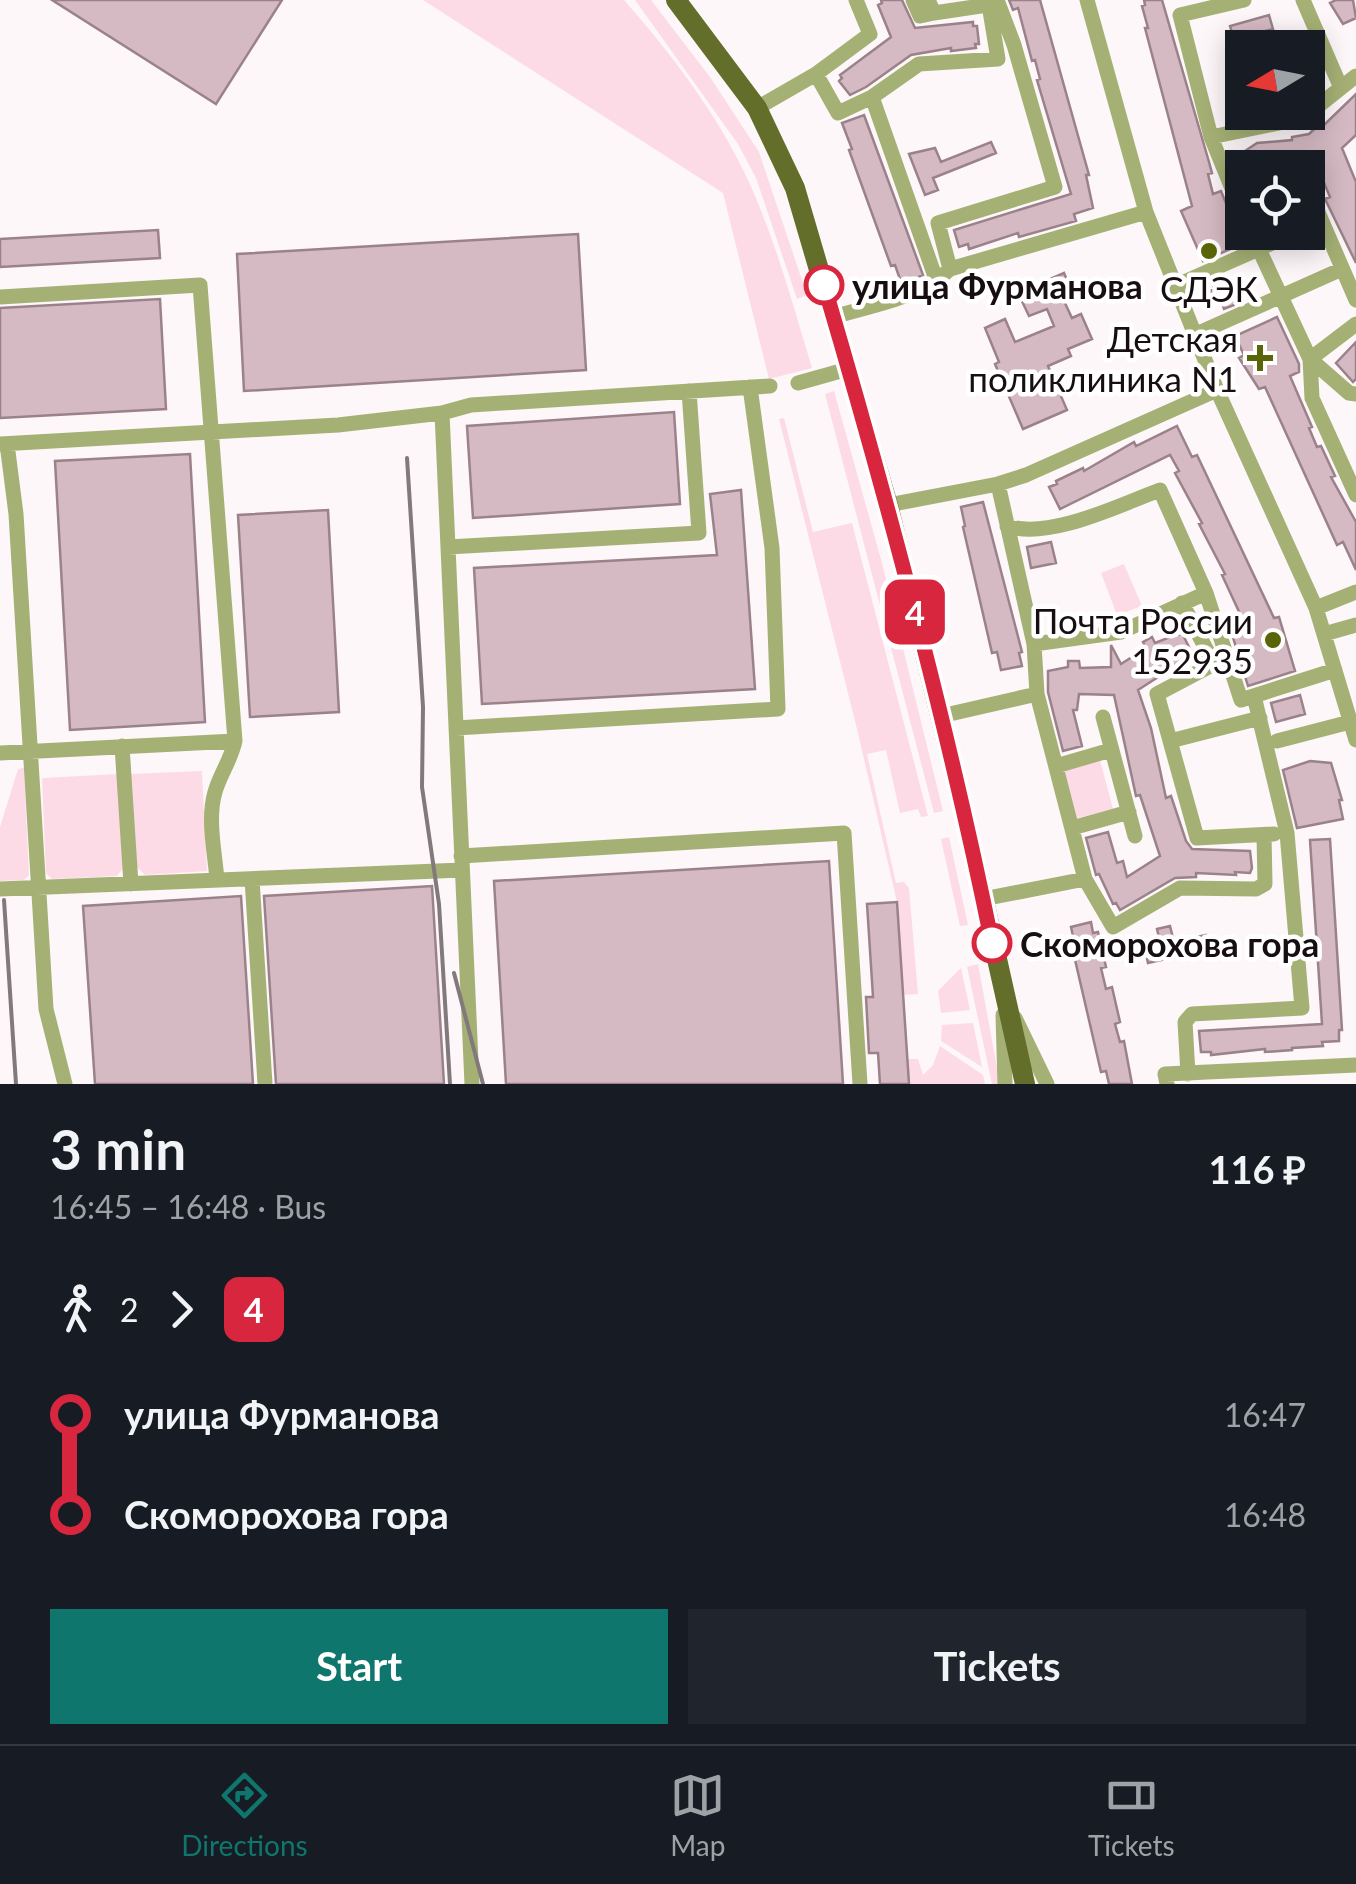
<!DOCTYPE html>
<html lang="en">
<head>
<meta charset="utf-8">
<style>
  :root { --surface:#171b24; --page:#20242c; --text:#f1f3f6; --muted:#9ea1a6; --line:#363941; --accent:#0f766e }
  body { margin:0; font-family:Lato,sans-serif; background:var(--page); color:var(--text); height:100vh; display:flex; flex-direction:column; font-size:38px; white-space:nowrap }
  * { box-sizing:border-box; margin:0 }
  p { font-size:32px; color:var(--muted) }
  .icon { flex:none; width:55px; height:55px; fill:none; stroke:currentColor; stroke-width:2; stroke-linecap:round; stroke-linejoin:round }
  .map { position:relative; height:1084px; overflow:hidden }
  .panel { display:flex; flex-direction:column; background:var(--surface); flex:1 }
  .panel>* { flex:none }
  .badge { padding:0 20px; border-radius:15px; font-size:35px; line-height:65px }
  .needle { width:65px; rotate:260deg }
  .buttons { position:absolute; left:1225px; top:30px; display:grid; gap:20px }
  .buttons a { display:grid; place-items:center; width:100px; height:100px; border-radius:0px; background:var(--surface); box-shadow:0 5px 25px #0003; font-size:50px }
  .map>.badge { position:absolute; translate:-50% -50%; box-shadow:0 0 0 5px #fff }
  .legs { display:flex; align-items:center; gap:15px; height:110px; padding:0 50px; font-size:32px }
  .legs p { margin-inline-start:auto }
  .headline { display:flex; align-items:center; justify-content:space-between; height:170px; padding:0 50px }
  h1 { font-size:55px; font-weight:700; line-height:75px }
  .primary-button { display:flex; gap:20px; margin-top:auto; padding:20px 50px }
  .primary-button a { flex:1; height:115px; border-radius:0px; background:var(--accent); color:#fff; font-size:40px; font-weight:700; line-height:115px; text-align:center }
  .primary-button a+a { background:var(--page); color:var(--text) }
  ul { padding:0 50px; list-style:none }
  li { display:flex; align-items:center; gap:35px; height:100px; font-size:38px }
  li i { display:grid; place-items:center; width:15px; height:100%; margin:0 12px; background:currentColor }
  li i::after { content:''; width:25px; height:25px; margin:-12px; border:8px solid; border-radius:50%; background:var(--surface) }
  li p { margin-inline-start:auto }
  li:first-child i { background:linear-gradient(#0000 50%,currentColor 0) }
  li:last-child i { background:linear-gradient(currentColor 50%,#0000 0) }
  .tabs { display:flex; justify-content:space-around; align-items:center; height:140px; border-top:2px solid var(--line); background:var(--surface); font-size:28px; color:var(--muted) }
  .tabs a { display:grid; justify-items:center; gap:5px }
  .tabs .current { color:var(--accent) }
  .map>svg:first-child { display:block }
  .green { fill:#fddbe6 }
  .building { fill:#d5bac3; stroke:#9b828a; stroke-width:2.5 }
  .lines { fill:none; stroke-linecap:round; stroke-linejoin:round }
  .minor { stroke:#a5b075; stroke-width:15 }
  .major { stroke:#646e2b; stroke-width:20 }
  .rail { stroke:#81797c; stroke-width:4 }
  .line-1-casing { stroke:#fff; stroke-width:22 }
  .line-1 { stroke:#d7263d; stroke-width:15 }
  .poi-dot { fill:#5a6507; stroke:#fff; stroke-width:4 }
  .stop-1-dot { fill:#fff; stroke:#d7263d; stroke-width:5 }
  .labels { text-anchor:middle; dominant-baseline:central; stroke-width:9; stroke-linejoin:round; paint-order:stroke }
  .stop-label { font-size:35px; font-weight:bold; fill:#170e11; stroke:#fff; text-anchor:start }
  .poi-label { font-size:35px; fill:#170e11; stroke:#fff; text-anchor:end }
</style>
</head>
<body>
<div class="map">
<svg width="1356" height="1084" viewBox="0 0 1356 1084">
  <rect width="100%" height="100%" fill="#fdf7f9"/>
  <path class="green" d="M423,0h201c46,52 94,115 123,178 28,60 46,127 65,190l-43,11 -46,-186z
    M635,0h16l59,77 49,75 48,143 -10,4 -41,-121 -18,-34z
    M834,391l48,172 61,248 -9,2 -109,-419z
    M784,418l29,114 39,-9 76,293 -7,1 -3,-8 -18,4 -14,-63 -19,4 29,129 8,-1 5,6 9,106 -15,1 -6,-93 -39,-169 -79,-314z
    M1124,564l18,42 -25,9 -16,-42z
    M1100,760l13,49 -36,9 -13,-48z
    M24,768l5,107 -5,5 -24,1v-54l18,-58z
    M202,771l5,100 -62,4 -9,-9 -6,-92z
    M118,774l6,93 -7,9 -65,3 -6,-6 -4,-95z
    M949,837l19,88 -8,1 -19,-87z
    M978,964l22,120h-8l-25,-117z
    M961,968l9,42 -29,3 -3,-22z
    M973,1023l9,44 -41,-26 1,-16z
    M940,1046l43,29 2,9h-76l-1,-25h10l5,16 10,-10z"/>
  <path class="building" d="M52,0h230l-66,104z
    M881,0h21l13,28 58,-6v4h4l2,18h-4l1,4 -25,3v-3l-40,7 -45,32 -16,8 -11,-14 3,-3 -2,-3 51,-38 -13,-32 4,-2z
    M1009,0h31l49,175h-3l7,33 -19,6 2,7 -57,16 -1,-4 -49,16 -1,-5 -9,3 -5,-17 117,-36 -34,-114 3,-1 -5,-19 -3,1 -14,-53 -5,2z
    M1144,0h18l47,162 3,11 -4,1 5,20 8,-3 11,27 10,8 -2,6 4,11 -41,18 -22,-50 11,-5 -47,-178h3l-6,-22 3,-1z
    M1336,0h17l3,18 -13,6 -13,-21z
    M1269,15l4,14 -39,10 -4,-13z
    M1356,94v41l-14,13 14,34v81l-31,-64 5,-2 -13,-31 -67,2 -6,-2 -2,-13 15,-10 35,-3v-3l17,-3 12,-11 2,3z
    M864,115l59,160 -21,10 -7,-20 -4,1 -42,-116 3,-1 -10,-26z
    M991,142l5,11 -63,25 5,12 -13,5 -16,-41 26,-6 6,14z
    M158,230l2,28 -160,9v-28z
    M578,234l8,136 -342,21 -7,-137z
    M1064,273l10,24 -10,4 8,17 9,-4 11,25 -24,10 3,7 -23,10 19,44 -44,19 -28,-65 4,-2 -14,-34 20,-9 10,23 39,-16 -7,-17 -18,7 -11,-23z
    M1226,277l3,6 8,2 5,17 -18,7 -3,-8 -5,2 -6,-12 5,-2 -3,-5z
    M160,299l6,110 -166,9v-110z
    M1277,317l22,47v8l-9,4 22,51 -3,1 8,19 4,-1 14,30 -4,1 25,45v48l-13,-28 -6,3 -72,-158 -6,2 -20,-31 5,-3 -9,-19z
    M1356,342v37l-3,3 -17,-19z
    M674,412l6,92 -207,14 -6,-92z
    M1177,426l15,31 5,-2 77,163 5,-1 16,54 -47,15 -17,-55 7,-3 -3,-9 6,-3 -19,-41 3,-1 -26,-50 3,-1 -27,-50 4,-2 -9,-16 -110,54 -11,-22 8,-3 -1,-3 27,-13 1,3 50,-29 2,4z
    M190,454l15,268 -135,8 -15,-269z
    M741,490l14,199 -273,15 -8,-136 243,-13 -7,-61z
    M983,502l39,150 -3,1 3,13 -21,4 -4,-18 -5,1 -29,-126 2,-1 -4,-19z
    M328,510l11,202 -89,5 -12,-202z
    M1051,542l5,21 -25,5 -4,-21z
    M1178,634l5,1 8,16 -3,1 3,4 -53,34 13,38 15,70 5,-2 15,45 6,8 58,2 2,17 -2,5 -15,-1 1,3 -40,-2v4l-21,1 -55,32 -4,-7 -3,1 -14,-30 -3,1 -10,-37 22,-6 9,31 6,-2 4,16 33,-21 -20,-61 -4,1 -22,-101 -35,-1 -2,16h-4l9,36 -19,5 -15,-59v-21l20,-4v-6h11l1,7 31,-1v-22l10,19 25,-16 -3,-6 9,-5 3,6z
    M1300,695l5,19 -29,8 -5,-19z
    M1310,761l21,2 11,37h-3l4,19 -46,9 -14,-58z
    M1330,839l12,191h-3v11l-17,1 1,4 -31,2v2l-27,2v-3l-54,6v-3h-10l-2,-21 123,-7 -12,-184z
    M829,861l14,223h-337l-12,-203z
    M432,886l12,198h-168l-12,-188z
    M241,896l12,188h-158l-12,-178z
    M897,902l12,182h-29l-2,-31h-9l-3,-56h7l-6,-93z
    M1091,922l2,11 5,-1 8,35 -5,1 5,21 6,-2 8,35 -5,2 5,18 4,-1 8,43h-23l-3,-13 -5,1 -28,-121 3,-1 -5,-23z
    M1170,926l4,16 32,-7 4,14 -62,14 -3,-14 16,-3 -4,-17z"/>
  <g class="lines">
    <path class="minor" d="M913,0l7,16 14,-3
      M928,0l6,13 60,-9
      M1087,0l59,212 71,178 99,218 40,132
      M1303,0l38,88
      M816,74l22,39 34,-16 47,-33 79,-5 -9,-54
      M872,97l65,185
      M757,108l59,-34 54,-40 -14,-34
      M1211,137l92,-19 53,-42
      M1308,189l48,111
      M1242,213l-31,-76 -31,-122 64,-15
      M1251,232l59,127 2,39 44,97
      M950,269l-12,-46 117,-36 -41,-142 -17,-45
      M1175,286l122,-54
      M0,297l200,-12 35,456c-4,19 -15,33 -20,51 -8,27 0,61 2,88
      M834,317c38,-12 87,-19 116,-48l196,-57
      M1356,324l-46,35 39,34 7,1
      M1194,335l148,-66
      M798,383l50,-14
      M442,413l30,671
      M0,444l338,-19 104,-12 29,-8 299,-19
      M7,444l9,70 30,495 19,75
      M998,484l36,160 3,50 48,185 28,48 67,-39 76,1 9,-5 -1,-49
      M888,505l110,-21 28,-9 191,-85
      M1007,526c43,14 112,-21 153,-36l46,103 35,107 94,-30
      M448,547l251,-14 -10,-142
      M1182,603l32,61
      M1316,608l40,-16
      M1324,634l32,-9
      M1034,644l87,-12 85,-39
      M1227,657l-70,37 40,144 77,-4
      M941,716l96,-22
      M1103,717l32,119
      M456,728l322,-19 -6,-161 -22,-161
      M1170,741l90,-23
      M1277,741l73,-19
      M122,746l9,138
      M0,753l235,-12
      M1056,766l55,-16
      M1072,828l57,-16
      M461,856l383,-23 16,251
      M252,879l13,205
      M0,889l462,-19
      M983,899l102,-20
      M1003,1015l2,69
      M1015,1018l32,66
      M1188,1074l-3,-52 7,-8 110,-6 -15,-175 -33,-137
      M1167,1084l-2,-10 191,-9"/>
    <path class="major" d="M676,0l81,108 38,80 93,317 77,311 60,268"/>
    <path class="rail" d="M407,458l16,249 -1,80 17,117 11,180
      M4,900l12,184
      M454,973l29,111"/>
  </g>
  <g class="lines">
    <defs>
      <path id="line-1" d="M824,285c64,217 123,436 168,658"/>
    </defs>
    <use href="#line-1" class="line-1-casing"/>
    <use href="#line-1" class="line-1"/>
  </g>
  <g class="poi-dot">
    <circle cx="1209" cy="251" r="10"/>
    <path d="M1255 343h10v10h10v10h-10v10h-10v-10h-10v-10h10z"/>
    <circle cx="1273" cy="640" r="10"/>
  </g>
  <g class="stop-1-dot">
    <circle cx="824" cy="285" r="18"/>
    <circle cx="992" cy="943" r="18"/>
  </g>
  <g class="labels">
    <g class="stop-label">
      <text x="852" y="285">улица Фурманова</text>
      <text x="1020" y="943">Скоморохова гора</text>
    </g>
    <g class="poi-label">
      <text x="1209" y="288" text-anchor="middle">СДЭК</text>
      <text x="1238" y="338">Детская<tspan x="1238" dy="40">поликлиника N1</tspan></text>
      <text x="1253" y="620">Почта России<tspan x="1253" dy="40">152935</tspan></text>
    </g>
  </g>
</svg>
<div class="buttons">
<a><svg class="needle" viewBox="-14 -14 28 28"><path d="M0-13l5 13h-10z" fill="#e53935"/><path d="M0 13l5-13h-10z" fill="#9ea1a6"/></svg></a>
<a><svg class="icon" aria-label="locate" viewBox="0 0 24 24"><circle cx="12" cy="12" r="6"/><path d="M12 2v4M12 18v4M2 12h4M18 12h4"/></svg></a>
</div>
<b class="badge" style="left:915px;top:612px;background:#d7263d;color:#fff">4</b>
</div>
<section class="panel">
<div class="headline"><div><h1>3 min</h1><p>16:45 – 16:48 · Bus</p></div><b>116 ₽</b></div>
<div class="legs"><svg class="icon" aria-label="walk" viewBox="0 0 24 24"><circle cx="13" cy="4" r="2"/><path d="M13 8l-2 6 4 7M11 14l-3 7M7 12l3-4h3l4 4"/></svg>2<svg class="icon" aria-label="forward" viewBox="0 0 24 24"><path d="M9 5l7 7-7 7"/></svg><b class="badge" style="background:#d7263d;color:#fff">4</b></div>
<ul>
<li><i style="color:#d7263d"></i><b>улица Фурманова</b><p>16:47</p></li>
<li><i style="color:#d7263d"></i><b>Скоморохова гора</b><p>16:48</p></li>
</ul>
<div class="primary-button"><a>Start</a><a>Tickets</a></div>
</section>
<nav class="tabs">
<a class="current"><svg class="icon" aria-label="directions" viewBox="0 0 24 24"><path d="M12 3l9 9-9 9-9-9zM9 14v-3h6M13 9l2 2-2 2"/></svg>Directions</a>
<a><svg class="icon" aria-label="map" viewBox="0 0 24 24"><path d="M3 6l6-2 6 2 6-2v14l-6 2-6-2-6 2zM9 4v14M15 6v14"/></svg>Map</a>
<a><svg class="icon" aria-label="tickets" viewBox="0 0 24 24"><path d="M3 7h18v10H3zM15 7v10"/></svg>Tickets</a>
</nav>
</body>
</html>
